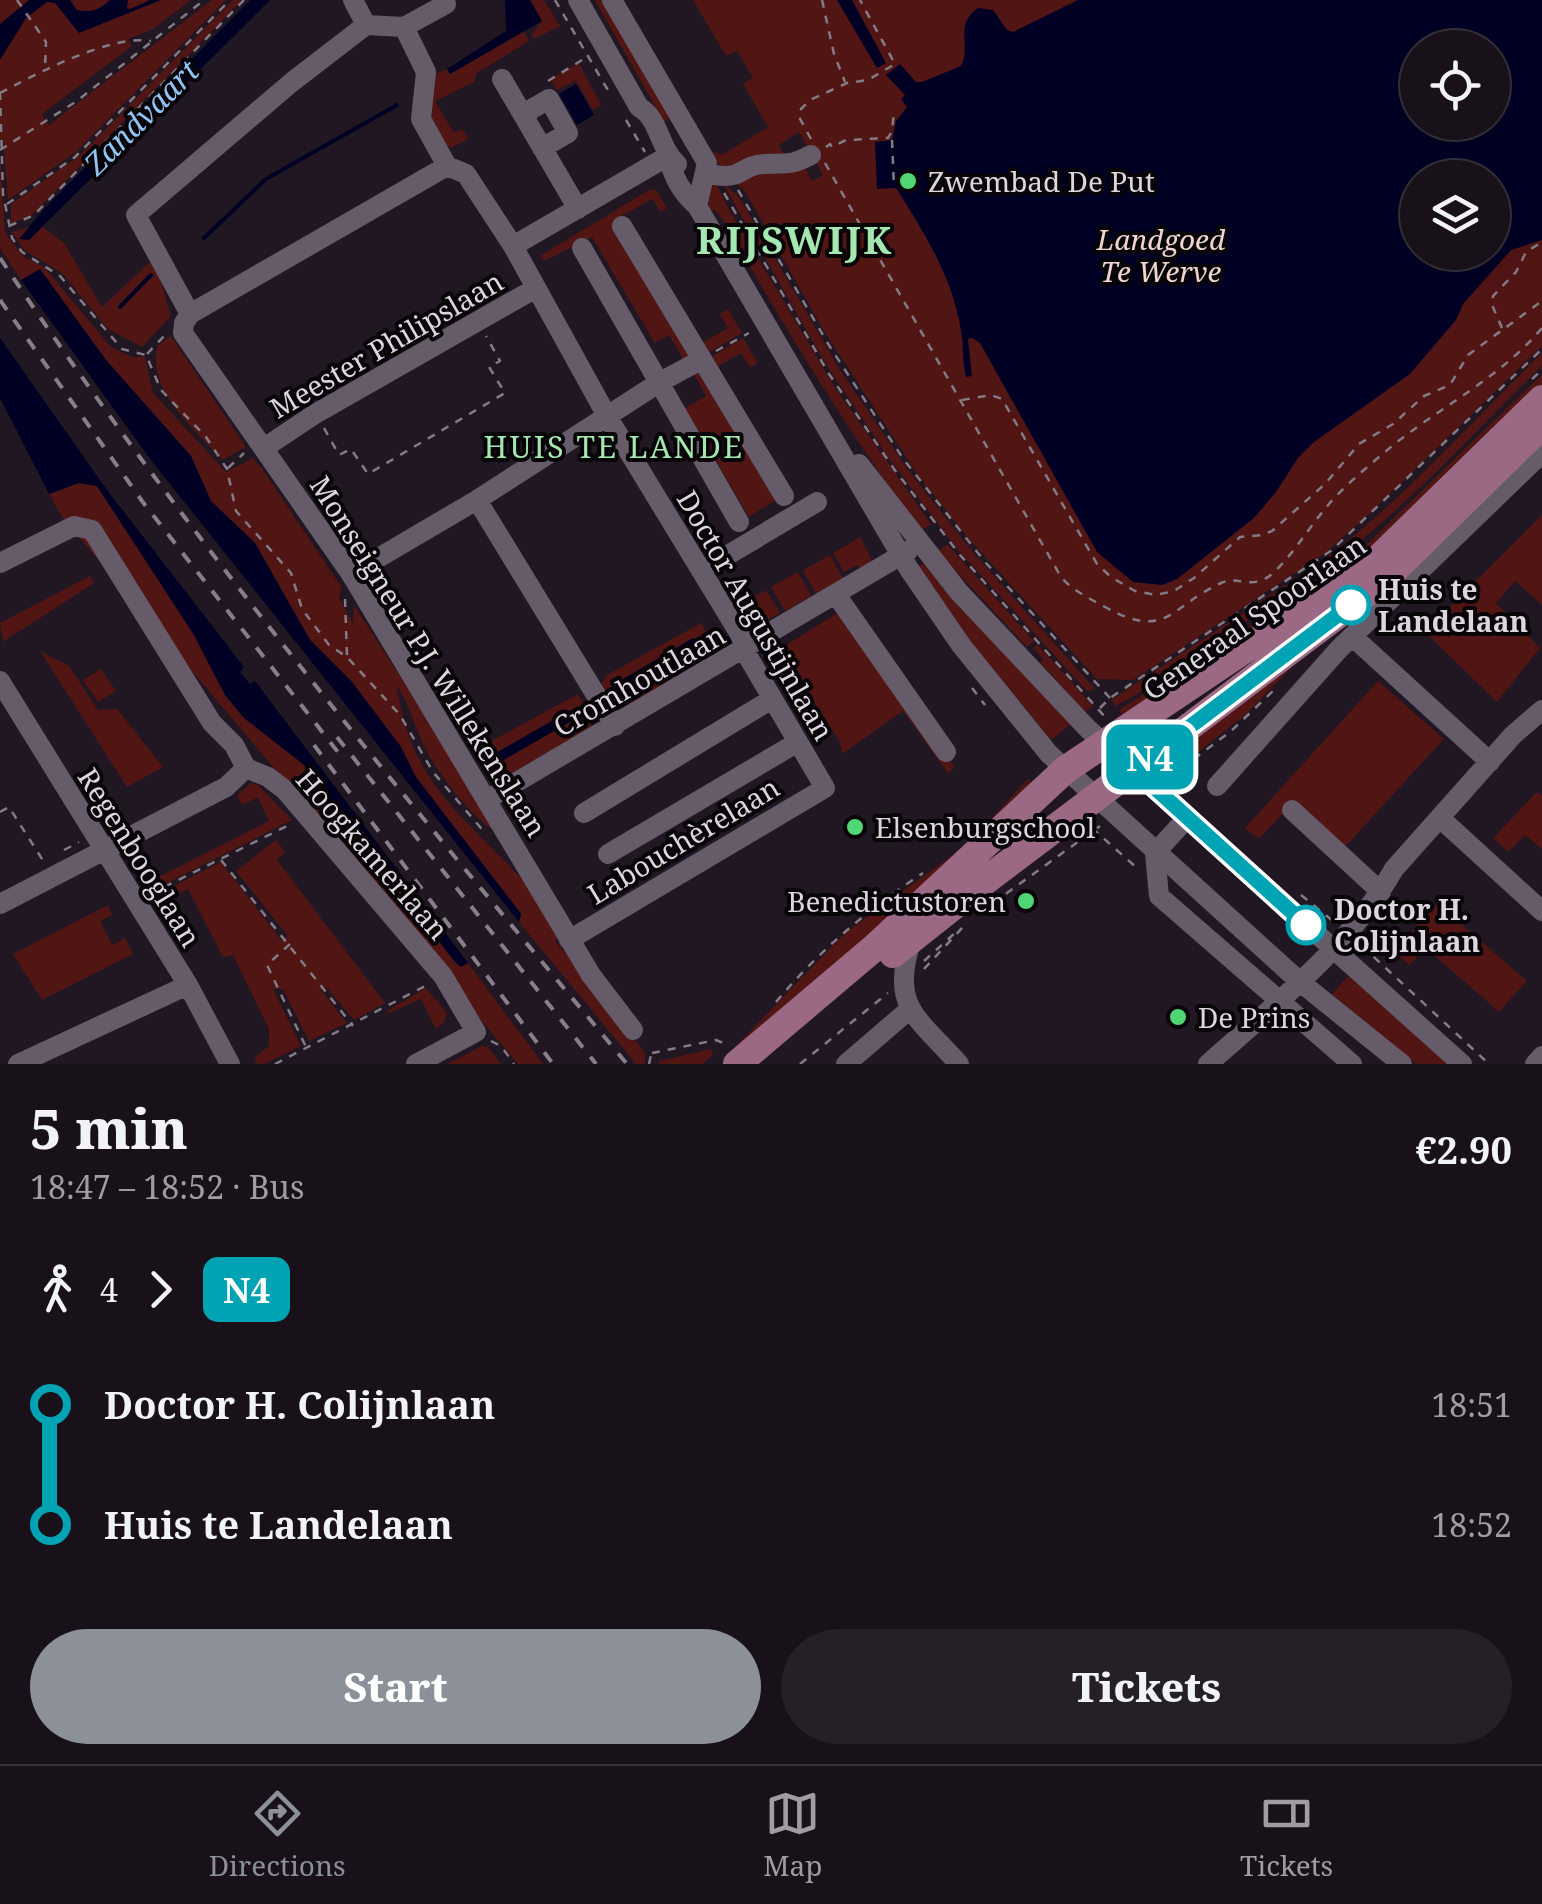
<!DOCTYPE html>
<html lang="en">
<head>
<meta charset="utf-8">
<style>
  :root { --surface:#18111a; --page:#251f27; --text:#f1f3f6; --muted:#9f9da2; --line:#363139; --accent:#8c9099 }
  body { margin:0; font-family:"Noto Serif",serif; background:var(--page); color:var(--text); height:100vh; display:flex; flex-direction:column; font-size:38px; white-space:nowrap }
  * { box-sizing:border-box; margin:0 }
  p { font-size:32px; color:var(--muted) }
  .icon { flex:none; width:55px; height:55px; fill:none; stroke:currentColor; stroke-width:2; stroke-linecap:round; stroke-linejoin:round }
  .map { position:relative; height:1064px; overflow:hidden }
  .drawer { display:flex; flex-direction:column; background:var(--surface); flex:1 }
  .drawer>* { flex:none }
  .badge { padding:0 20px; border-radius:15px; font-size:35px; line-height:65px }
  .fabs { position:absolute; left:1400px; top:30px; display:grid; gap:20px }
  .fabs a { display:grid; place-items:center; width:110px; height:110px; border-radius:50%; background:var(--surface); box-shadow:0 10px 40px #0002,0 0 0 2px var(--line); font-size:50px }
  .map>.badge { position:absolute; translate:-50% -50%; box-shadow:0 0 0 5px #fff }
  .legs { display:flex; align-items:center; gap:15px; height:110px; padding:0 30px; font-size:32px }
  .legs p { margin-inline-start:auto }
  .overview { display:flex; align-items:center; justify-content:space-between; height:170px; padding:0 30px }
  h1 { font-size:55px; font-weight:800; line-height:75px }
  .button { display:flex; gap:20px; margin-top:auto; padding:20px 30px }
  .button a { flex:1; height:115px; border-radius:60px; background:var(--accent); color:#fff; font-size:40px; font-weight:800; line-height:115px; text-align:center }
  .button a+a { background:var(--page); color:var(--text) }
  ul { padding:0 30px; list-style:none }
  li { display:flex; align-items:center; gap:35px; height:120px; font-size:38px }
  li i { display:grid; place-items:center; width:15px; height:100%; margin:0 12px; background:currentColor }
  li i::after { content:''; width:25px; height:25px; margin:-12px; border:8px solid; border-radius:50%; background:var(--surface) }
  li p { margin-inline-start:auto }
  li:first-child i { background:linear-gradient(#0000 50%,currentColor 0) }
  li:last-child i { background:linear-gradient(currentColor 50%,#0000 0) }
  .tabs { display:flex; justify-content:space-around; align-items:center; height:140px; border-top:2px solid var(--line); background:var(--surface); font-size:28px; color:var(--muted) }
  .tabs a { display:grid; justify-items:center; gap:5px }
  .tabs .on { color:var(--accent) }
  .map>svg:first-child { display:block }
  .green { fill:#511514; fill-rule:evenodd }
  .water { fill:#000025; fill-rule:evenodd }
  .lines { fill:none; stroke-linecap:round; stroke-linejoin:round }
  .stream { stroke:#000025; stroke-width:4 }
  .path { stroke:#837b85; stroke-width:2.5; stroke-dasharray:8 8; stroke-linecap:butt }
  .minor { stroke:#655b69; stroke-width:20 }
  .major { stroke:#9c6985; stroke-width:28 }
  .rail { stroke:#867f88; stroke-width:4; stroke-dasharray:12 12; stroke-linecap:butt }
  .line-1-casing { stroke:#fff; stroke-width:22 }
  .line-1 { stroke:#00a3b4; stroke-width:15 }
  .poi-dot { fill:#4fd675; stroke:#080509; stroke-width:4 }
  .stop-1-dot { fill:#fff; stroke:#00a3b4; stroke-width:5 }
  .labels { text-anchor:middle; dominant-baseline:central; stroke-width:8; stroke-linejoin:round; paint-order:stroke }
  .poi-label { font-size:28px; fill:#dcd6de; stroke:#080509; text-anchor:start }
  .park-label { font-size:28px; font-style:italic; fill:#efd4d1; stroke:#080509 }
  .street-label { font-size:28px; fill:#dcd6de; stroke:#080509 }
  .stop-label { font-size:28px; font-weight:bold; fill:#dcd6de; stroke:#080509; text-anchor:start }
  .water-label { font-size:30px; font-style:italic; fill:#91c3f7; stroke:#080509 }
  .neighbourhood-label { font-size:30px; letter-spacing:2.5px; fill:#a5e7b1; stroke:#080509 }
  .district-label { font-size:38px; font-weight:bold; letter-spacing:2.5px; fill:#a5e7b1; stroke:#080509 }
</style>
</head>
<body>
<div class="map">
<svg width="1542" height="1064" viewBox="0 0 1542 1064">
  <rect width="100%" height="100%" fill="#201723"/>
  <path class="green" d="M0,0h191l-38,29 -25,10 4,7 -90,68 7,11 163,-125h14l-150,152 -68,48 -5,-61 -3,1z
    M233,0h9l-209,214 -22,10v-20l69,-49z
    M530,0h14l16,26 -26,13 -3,-4 11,-14z
    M595,0h7l69,117 -7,5z
    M693,0h849v346l-174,169 -44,39 -191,126 -36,-1 -129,-141 -53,-67 -91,-140 -78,-138 -11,-12 68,-18 9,18 11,-6 -24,-43 -20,13 9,18 -64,10 -13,-22 11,4 46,-28 -25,-43 10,-6 -16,-27 -11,5zM1418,48h74v74h-74zM1418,178h74v74h-74z
    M524,30l5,11 -52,32 -3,9 -39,19 19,32 8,-4 6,10 -17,9 -6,-2 -16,-30 4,-41 14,-6 3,5z
    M579,63l22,42 -8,5 -17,-29 -19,9 -7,-11z
    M0,152l5,81 19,24 20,10 67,80 21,10h13l8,36 73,79 27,-14 10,12 79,118 -3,10 14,26 1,-19 151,234c-34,-22 -69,-65 -85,-102 -8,-18 -12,-35 -23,-51 12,93 63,127 123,191l10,3 29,57 -4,3 7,10 4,-2 79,105v11h-9l-117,-142 2,-9 -105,-135 -15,-31 -49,-65 -42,-42 -55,-97 -44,-42 -20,-45 -85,-96 -66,-90 -19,10 -21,-32z
    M713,177l13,27 108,182 97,138 -14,10 -5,-15c-70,-97 -131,-198 -191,-302l-7,-7 -4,1 -3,-18z
    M722,182l17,15 103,176 67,98 63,80 122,137 -6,4 -131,-143 -67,-89 -65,-97z
    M649,190h7l11,18 -6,4 -9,-13 -37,21 77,134 -7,8 -16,-27 -14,8 -63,-106 -48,24 -4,-5z
    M39,224l25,19 38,64 52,-49 17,58 -29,31 -34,-18 -46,-56 -38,-23 -12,-18z
    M728,309l14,24 -34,20 -6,-10 26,-15 -8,-14z
    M171,336l75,111 -24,13c-27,-31 -77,-70 -64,-115z
    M743,338l15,25 -8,4 -9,-14 -26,15 -6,-10z
    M1542,353v13c-79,77 -154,163 -246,223l-5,-7c92,-59 173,-153 251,-229z
    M703,371l74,128 -28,18 -64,-109 21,-12 -12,-22z
    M1542,374v20l-160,156 -70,41 -3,-4 57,-42z
    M79,483l18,3 97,149 31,60 19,23 59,46 152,198 6,5 7,-4 75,101h-25l-54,-64 -17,-27 -385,-456 -13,-23z
    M1542,515v90l-27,-24 -19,22 44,45 -43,54 -72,-70z
    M860,537l13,25 -13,7 -3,-4 -13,7 -11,-19z
    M947,544l87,97 -7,6 -89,-95z
    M830,555l13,24 -27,15 -13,-24z
    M927,561l145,162 -21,17 -48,-59 -14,-10 -73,-103z
    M798,572l13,24 -26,15 -14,-24z
    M90,576l4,7 -91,59 -3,-19z
    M1285,585l5,8 -153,101 -21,12 -5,-6z
    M766,590l14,23 -21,12 -8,-1 -8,-12 2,-10z
    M1294,597l2,4 -170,118 -7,-9z
    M839,612l116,155 -7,6 -45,-62 -61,43 -2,-12 -60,-93z
    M701,623l14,26 -2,8 -87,50 -17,-6 -9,-15 7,-11z
    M1037,644l56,62 -8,6 -40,-45 -4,1 -2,-3 4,-6 -10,-11z
    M40,651l29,15 29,44 19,-1 46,58 -36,20z
    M1302,657l-57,58 -66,52 -15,-13z
    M101,669l15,22 -18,11 -15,-22z
    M1378,681l66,58 -101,110 -51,-45 -33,35 -14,-11z
    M578,694l14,25 -2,9 -87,50 -16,-6 -10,-15 7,-12z
    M1028,779l7,9 -304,268 6,-11 108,-112 123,-89z
    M251,783l7,2 34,35 -131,66 -15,4 -11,-21 10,-5 8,16 116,-59 -11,-24 -16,8 -5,-10z
    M1537,792l5,4v53l-17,-14 -17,17 -15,-14z
    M276,840l9,12 -8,8 108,143 -31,17 -28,-33 -4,4 25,32 -38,18 -26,-52h-10l28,57 -37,18h-7l-3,-6 15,-12v-17l-36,-74 -10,2 -35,-68 -34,16 -4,-7 71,-36 61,79 6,-5 -52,-65z
    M1438,904l89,77 -28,31 -73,-64 -17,17 -16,-14z
    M108,905l4,10 -12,6 12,24 13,-7 8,16 -91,46 -29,-46z
    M1348,976l101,88h-33l-84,-70z
    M426,988l21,25 -3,9 -8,7 -15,-30 -32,14 -2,-2z
    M482,1046l6,1 13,17h-54z
    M711,1049l2,6 -11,9h-43v-3z"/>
  <path class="water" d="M29,0h41l7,10c14,3 22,0 33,-10h18l-1,8 3,1 20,-9h11l-82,33 -24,-30 -8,-1 -21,16 -26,42v-36z
    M250,0h20l-241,240 -10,-1 26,-31z
    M505,0h25l12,21 -92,53 -3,-5 59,-38z
    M837,0h15l34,63 -9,5z
    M1078,0h464v240l-31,10 -48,54 -7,16 -46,54 -96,68 -16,16 -22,34 -22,26 -77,61 -15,6 -29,-3 -36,-30 -117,-209 -8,-5 -4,1 4,37 -6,1c-4,-16 -2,-30 -5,-46 -8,-53 -37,-99 -65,-143l-19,1 -2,-47 17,-2 4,-19 11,-14 -6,-8 4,-4 -19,-20 14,-11 16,18h6l39,-16c11,-20 -8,-41 17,-58l15,2 14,20 6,2zM1418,48h74v74h-74zM1418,178h74v74h-74z
    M576,84l18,31 -17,10 -18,-31z
    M40,269l66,91 85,96 20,45 44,42 55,97 42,42 49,65 15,30 105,137 -2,8 -369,-463 -129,-179z
    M0,338l107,152 137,177 -4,5 10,12 5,-3 213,282 -7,4 -6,-5 -152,-198 -59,-46 -19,-23 -31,-60 -97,-149 -18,-3 -30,11 -49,-96z
    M693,638l5,10 -73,41 -7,-7z
    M571,710l4,9 -75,43 -6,-8z"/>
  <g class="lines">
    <path class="stream" d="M204,238l62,-59 131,-74
      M120,307l31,-32"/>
    <path class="path" d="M17,0l29,42 -1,25
      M555,0l54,92
      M822,0l12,54 11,28
      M548,81l39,-24
      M0,92l3,102 9,44 10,14 38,24 62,73 24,6 15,35 45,47 21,32 9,42 55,62 11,36 27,36 18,12 53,58 33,57 53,62
      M0,93c36,-19 111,-59 151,-52
      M626,120l19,32
      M811,139l-12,-22 2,-8 9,-9 37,-17 21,-3 27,-16 -35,-64
      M892,140l2,48
      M826,147l4,-3 2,3 14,-7 42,-2 4,-7 2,-19
      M0,150l77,-49 127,-101
      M825,163l236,414c12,14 28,21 44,30 62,34 64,0 116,-24 17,-8 31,8 51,-9 21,-19 35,-44 53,-65 18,-23 45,-44 67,-63 51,-41 108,-68 150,-118
      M738,190l92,157 74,113 82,103 124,135
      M724,193l105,181 65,95 66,86 146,163
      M7,204l68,-47 155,-157
      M9,226l25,-11 210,-215
      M1502,328l-10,-23 1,-9 23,-24 10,-20 16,-10
      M716,351l33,-18
      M147,354l18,-19
      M1532,379l10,-9
      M962,400l29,-5 11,4 95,165 14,13 24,14 21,4 18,-4 20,-13 46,-41 22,-2 10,-4 53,-47 34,-40 34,-20 31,-28 26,-11 18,-30 74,-54
      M324,428l15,27 12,-6 17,25 137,-81 -16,-26 11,-6 -14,-25
      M228,468l16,-15
      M345,599l2,57
      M972,688l13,17
      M1100,708l10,-10 222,-148 210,-201
      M1168,778l62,-46 43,-41
      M0,812l9,-5 35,55
      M1092,828l46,41
      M64,850l15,-8
      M221,860l132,166
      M150,894l141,-70
      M1301,895l32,26
      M993,903l107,-77
      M290,944l-23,21 39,82
      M1362,946l127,118
      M924,961l31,-28
      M924,969l39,-42
      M776,1002c43,-51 91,-92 147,-129
      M491,1041l10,5 13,18
      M652,1053l64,-13 12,5
      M275,1064l154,-80
      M649,1064l2,-9
      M800,1064l88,-71"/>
    <path class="minor" d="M353,0l13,25
      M578,0l61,107c21,12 19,40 38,57
      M612,0l95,163 -10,43
      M404,27l42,-23 -1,-4
      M502,79l76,130
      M523,114l26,-15 19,34 -26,15
      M668,156c5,21 13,36 29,50l212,363 52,76 88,109 250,227 103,83
      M705,173c40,10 32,-8 60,-9 25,-2 22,3 46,-9
      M622,226l162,270
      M513,246l155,-90
      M582,248l157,274
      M190,314l257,-148 19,8 47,72 94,170 134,220 3,14 81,138 -256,152
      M190,314l-6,9 -1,10 168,241 240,401 42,55
      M190,314l-54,-99 156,-133 74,-57 38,2 22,45 -5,47 26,47
      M264,448l51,-34 221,-126
      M859,464l100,128 129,137 374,335
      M477,500l138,226
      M0,563l74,-37 18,4 120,193 22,22 12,23 22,9 17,13 158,186 33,56 -60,32
      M701,571l116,-69
      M351,574l126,-74 183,-118 41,-22
      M837,596l109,156
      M1353,637l137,125
      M0,681l188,304 42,79
      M1217,786l122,-137 203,-196
      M488,799l420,-248
      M1292,810l89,82
      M584,813l188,-114
      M1187,818l-32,35 4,43 193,168
      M1440,818l102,93
      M608,854l190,-112
      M0,904l226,-117 20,-19
      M912,939c-23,67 5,78 47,125
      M18,1064l170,-79
      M846,1064l64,-55
      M1208,1064c65,-58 142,-118 186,-195l119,-134 29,-25
      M1535,1064l7,-8"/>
    <path class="major" d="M893,954l92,-73 400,-302 152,-149
      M737,1064l137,-116 191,-178 310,-208 167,-163"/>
    <path class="rail" d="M0,258c189,284 409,544 627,806
      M0,300l142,201 199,255
      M337,737l259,327
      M314,745l239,319"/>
  </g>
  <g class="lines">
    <defs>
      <path id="line-1" d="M1306,925l-172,-156 217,-164"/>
    </defs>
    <use href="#line-1" class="line-1-casing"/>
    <use href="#line-1" class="line-1"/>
  </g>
  <g class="poi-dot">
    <circle cx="908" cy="181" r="10"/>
    <circle cx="855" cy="827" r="10"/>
    <circle cx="1026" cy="901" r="10"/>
    <circle cx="1178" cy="1017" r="10"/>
  </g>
  <g class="stop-1-dot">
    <circle cx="1351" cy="605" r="18"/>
    <circle cx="1306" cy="925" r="18"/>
  </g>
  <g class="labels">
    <g class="poi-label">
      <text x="928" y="181">Zwembad De Put</text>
      <text x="875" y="827">Elsenburgschool</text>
      <text x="1006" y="901" text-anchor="end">Benedictustoren</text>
      <text x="1198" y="1017">De Prins</text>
    </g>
    <g class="park-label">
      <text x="1161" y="239">Landgoed<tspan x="1161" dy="32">Te Werve</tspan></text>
    </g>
    <g class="street-label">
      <text transform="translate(386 344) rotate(-30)">Meester Philipslaan</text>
      <text transform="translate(756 615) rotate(60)">Doctor Augustijnlaan</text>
      <text transform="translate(1254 617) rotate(-35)">Generaal Spoorlaan</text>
      <text transform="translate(429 656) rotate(58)">Monseigneur P.J. Willekenslaan</text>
      <text transform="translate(639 680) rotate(-30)">Cromhoutlaan</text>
      <text transform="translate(683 840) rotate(-31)">Labouchèrelaan</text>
      <text transform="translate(373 854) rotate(49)">Hoogkamerlaan</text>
      <text transform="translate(140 857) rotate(58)">Regenbooglaan</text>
    </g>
    <g class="stop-label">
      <text x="1378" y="589">Huis te<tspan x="1378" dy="32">Landelaan</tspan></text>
      <text x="1334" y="909">Doctor H.<tspan x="1334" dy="32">Colijnlaan</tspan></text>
    </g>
    <g class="water-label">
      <text transform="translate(141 117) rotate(-45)">Zandvaart</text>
    </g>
    <g class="neighbourhood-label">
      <text x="614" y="446">HUIS TE LANDE</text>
    </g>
    <g class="district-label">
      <text x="795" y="239">RIJSWIJK</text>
    </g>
  </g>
</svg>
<div class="fabs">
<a><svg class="icon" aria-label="locate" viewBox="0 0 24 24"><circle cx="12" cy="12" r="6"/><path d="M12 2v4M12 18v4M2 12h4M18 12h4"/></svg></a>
<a><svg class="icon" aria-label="layers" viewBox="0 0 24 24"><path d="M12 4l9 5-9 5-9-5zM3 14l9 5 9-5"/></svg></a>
</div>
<b class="badge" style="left:1150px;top:757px;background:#00a3b4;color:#fff">N4</b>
</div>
<section class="drawer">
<div class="overview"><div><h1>5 min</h1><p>18:47 – 18:52 · Bus</p></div><b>€2.90</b></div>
<div class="legs"><svg class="icon" aria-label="walk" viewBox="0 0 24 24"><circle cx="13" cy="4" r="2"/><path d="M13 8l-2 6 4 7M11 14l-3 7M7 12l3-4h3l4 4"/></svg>4<svg class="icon" aria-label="forward" viewBox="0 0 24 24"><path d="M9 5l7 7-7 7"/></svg><b class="badge" style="background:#00a3b4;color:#fff">N4</b></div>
<ul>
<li><i style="color:#00a3b4"></i><b>Doctor H. Colijnlaan</b><p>18:51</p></li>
<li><i style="color:#00a3b4"></i><b>Huis te Landelaan</b><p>18:52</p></li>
</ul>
<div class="button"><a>Start</a><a>Tickets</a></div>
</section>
<nav class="tabs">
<a class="on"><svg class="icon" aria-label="directions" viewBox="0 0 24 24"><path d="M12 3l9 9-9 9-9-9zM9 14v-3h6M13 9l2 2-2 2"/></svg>Directions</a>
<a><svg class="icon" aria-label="map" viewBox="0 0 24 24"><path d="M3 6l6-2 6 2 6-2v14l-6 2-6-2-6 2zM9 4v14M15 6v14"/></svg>Map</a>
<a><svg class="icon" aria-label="tickets" viewBox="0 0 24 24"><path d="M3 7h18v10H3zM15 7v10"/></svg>Tickets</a>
</nav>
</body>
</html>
